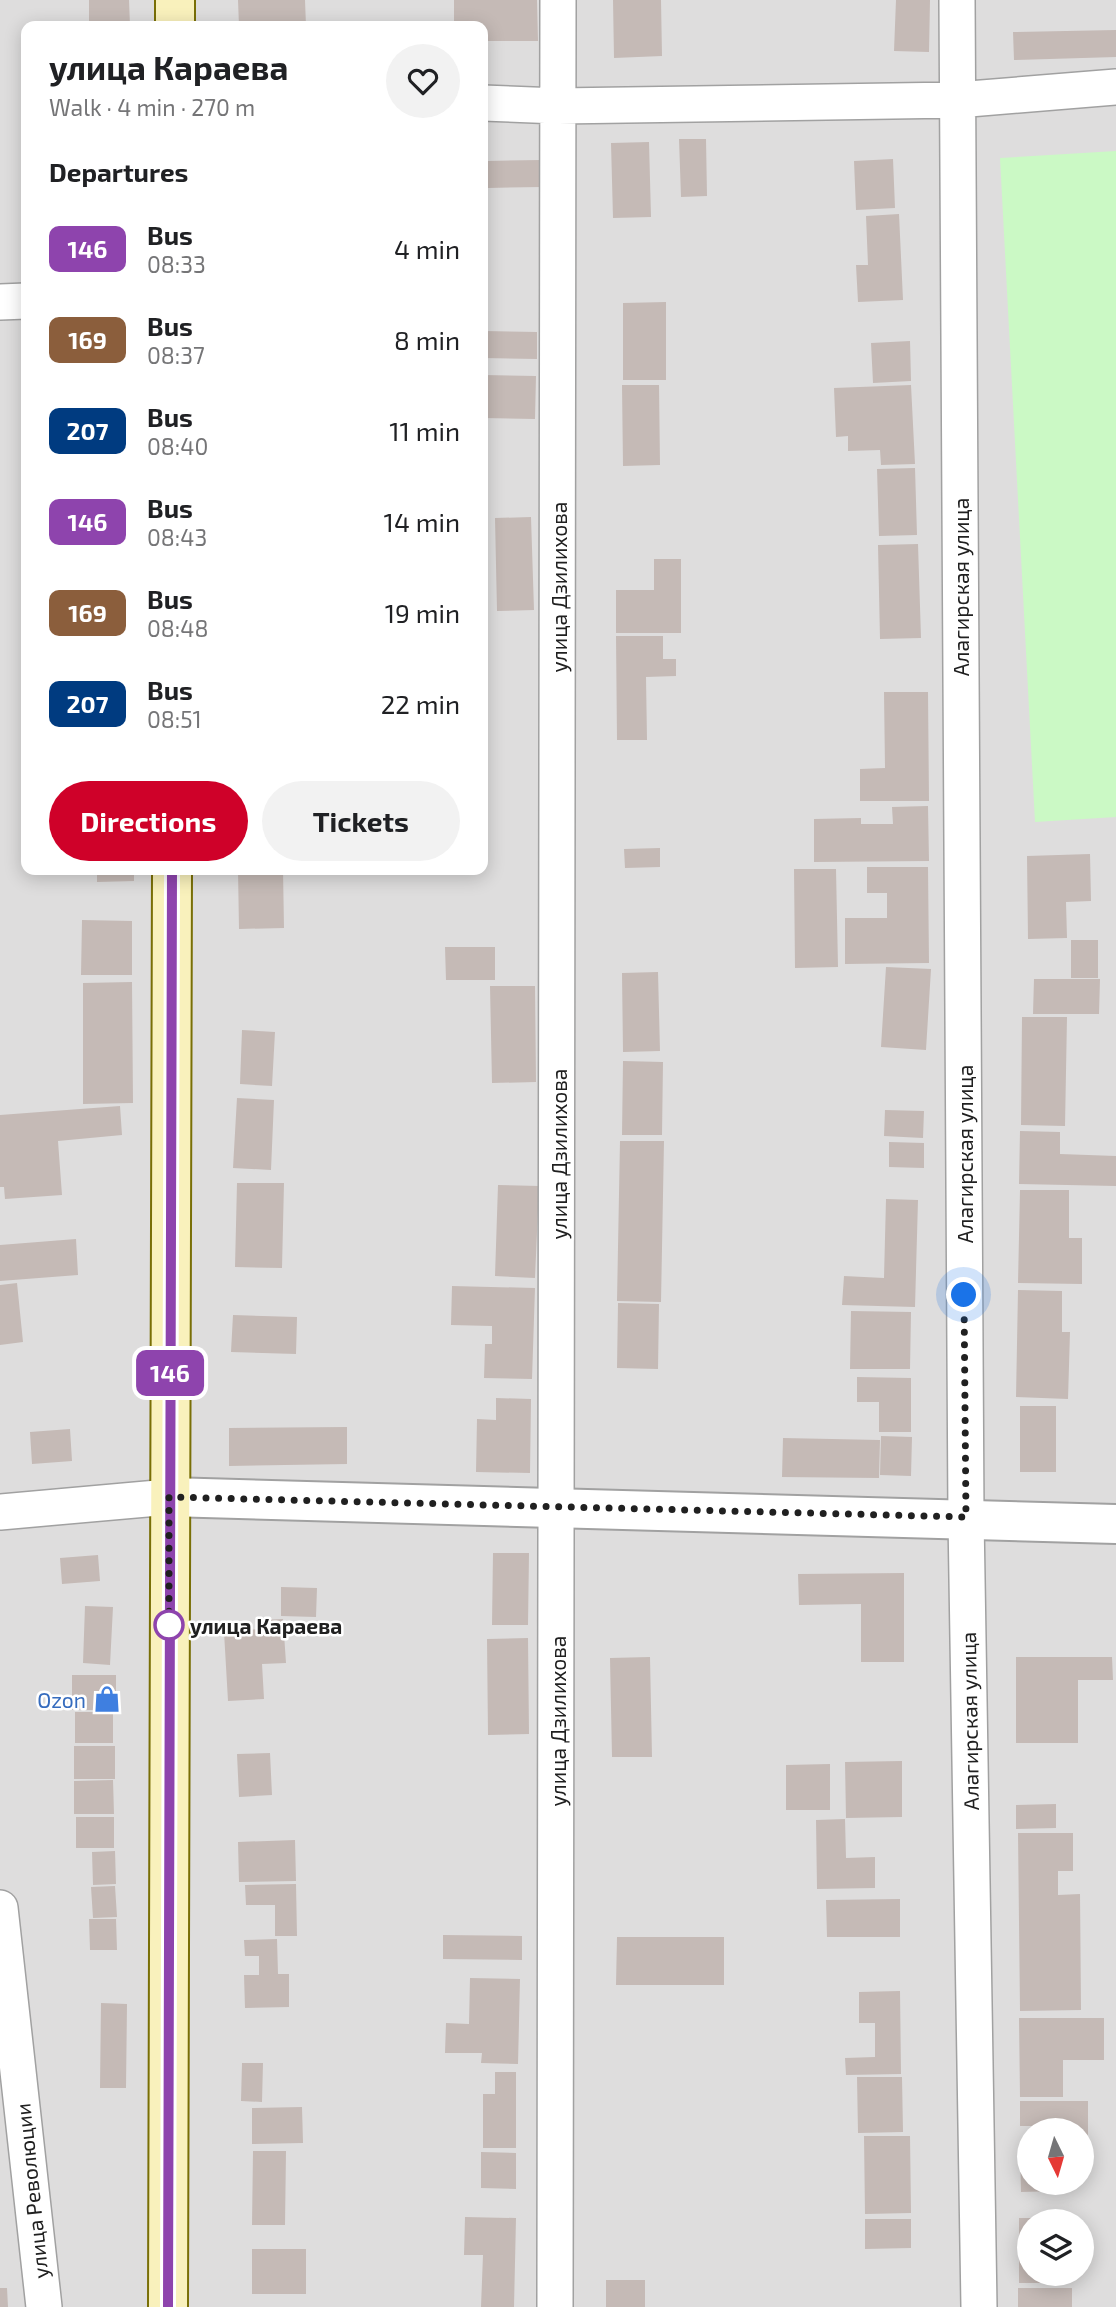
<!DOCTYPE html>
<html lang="en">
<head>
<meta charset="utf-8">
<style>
  :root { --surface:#fff; --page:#f2f2f2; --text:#202124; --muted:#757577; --accent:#cf0129 }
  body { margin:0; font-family:"Exo 2",sans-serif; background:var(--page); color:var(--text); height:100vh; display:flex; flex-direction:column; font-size:26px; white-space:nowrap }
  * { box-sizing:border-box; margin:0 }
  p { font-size:23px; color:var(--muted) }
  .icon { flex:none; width:38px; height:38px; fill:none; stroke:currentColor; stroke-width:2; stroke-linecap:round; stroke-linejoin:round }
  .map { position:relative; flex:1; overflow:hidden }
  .side { position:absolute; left:21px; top:21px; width:467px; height:854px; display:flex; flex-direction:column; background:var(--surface); border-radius:14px; box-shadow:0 4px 18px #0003 }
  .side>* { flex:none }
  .badge { padding:0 14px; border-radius:10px; font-size:24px; line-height:46px }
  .needle { width:46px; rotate:175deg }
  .fabs { position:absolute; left:1017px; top:2118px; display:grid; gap:14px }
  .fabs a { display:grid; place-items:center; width:77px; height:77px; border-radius:50%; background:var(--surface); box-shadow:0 4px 18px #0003; font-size:35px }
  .you { position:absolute; width:35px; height:35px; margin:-18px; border:5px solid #fff; border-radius:50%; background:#1a73e8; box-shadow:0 0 0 10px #1a73e833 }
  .map>.badge { position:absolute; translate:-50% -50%; box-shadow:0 0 0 4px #fff }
  h2 { padding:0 28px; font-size:26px; line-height:63px }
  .round { display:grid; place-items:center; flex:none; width:74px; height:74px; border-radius:37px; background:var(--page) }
  .head { display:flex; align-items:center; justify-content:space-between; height:119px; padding:0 28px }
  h1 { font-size:33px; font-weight:700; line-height:52px }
  .cta { display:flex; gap:14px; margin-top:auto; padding:14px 28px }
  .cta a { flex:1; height:80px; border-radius:42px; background:var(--accent); color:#fff; font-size:28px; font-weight:700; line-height:80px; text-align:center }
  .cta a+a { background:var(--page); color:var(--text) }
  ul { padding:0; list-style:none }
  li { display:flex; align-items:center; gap:21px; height:91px; padding:0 28px }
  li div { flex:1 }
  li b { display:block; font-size:26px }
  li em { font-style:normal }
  li .badge { min-width:77px; font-weight:700; text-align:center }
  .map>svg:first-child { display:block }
  .residential { fill:#dedddd; fill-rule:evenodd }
  .park { fill:#cbf9c5 }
  .building { fill:#c5bab6 }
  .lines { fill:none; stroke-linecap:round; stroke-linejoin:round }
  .minor-casing { stroke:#a1a1a1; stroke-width:38 }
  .tertiary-casing { stroke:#a1a1a1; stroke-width:42 }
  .secondary-casing { stroke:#796f06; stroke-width:42 }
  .minor { stroke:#fff; stroke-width:35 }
  .tertiary { stroke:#fff; stroke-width:38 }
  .secondary { stroke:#f9f1bc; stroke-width:38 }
  .line-casing { stroke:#fff; stroke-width:16 }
  .line { stroke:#8e44ad; stroke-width:10 }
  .walk { stroke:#202020; stroke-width:7; stroke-dasharray:0 12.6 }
  .stop-dot { fill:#fff; stroke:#8e44ad; stroke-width:3.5 }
  .labels { text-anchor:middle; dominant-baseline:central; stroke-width:5; stroke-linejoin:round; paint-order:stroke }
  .street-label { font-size:21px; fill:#202020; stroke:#fff }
  .stop-label { font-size:21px; font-weight:bold; fill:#202020; stroke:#fff; text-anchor:start }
  .shop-label { font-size:21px; fill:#366cbe; stroke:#fff; text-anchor:end }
</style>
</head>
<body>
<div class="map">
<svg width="1116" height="2307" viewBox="0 0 1116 2307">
  <rect width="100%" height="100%" fill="#f1ebe7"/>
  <path class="residential" d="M0,0h1116v2307h-1116zM26,26h457v844h-457zM1029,2130h53v52h-53zM1029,2221h53v52h-53z"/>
  <path class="park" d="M1116,151v666l-81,5 -35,-664z"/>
  <path class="building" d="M89,0h40l1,26h-41z
    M238,0h67l1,26h-67z
    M454,0h83l1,41h-55v-15h-29z
    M613,0h48l1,56 -48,2z
    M896,0h34l-1,52 -35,-1z
    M1116,30v27l-102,3 -1,-28z
    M679,139h27l1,57 -26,1z
    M649,142l2,75 -38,1 -2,-75z
    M893,159l2,49 -39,2 -2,-49z
    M541,160v27l-53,1v-27z
    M21,202h5v32h-4z
    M899,214l4,86 -45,2 -2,-37h12l-2,-49z
    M666,302v78h-43v-77z
    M483,331l54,1v27l-54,-1z
    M910,341l1,40 -38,2 -2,-40z
    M483,375l53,1 -1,43 -52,-1z
    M622,385h37l1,80 -37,1z
    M911,385l4,79 -34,1 -1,-15 -32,1v-15l-12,1 -2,-49z
    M915,468l2,67 -38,1 -2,-67z
    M531,517l3,93 -37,1 -2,-93z
    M918,544l3,94 -41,1 -2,-94z
    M654,559h27v74h-65v-43h38z
    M616,636h47v23h13v17l-30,1 1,63h-30z
    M884,692h44l1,109h-69v-32l25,-1z
    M928,806l1,55 -115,1v-43l47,-1v6h32l-1,-17z
    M660,848v19l-35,1 -1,-19z
    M1090,854l1,47 -25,1 1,36 -39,1 -1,-83z
    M867,867h61l1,96 -84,1v-46h42v-25h-20z
    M794,869h42l2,98 -43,1z
    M97,870h37v11l-37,1z
    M238,870h45l1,58 -45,1z
    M82,920l50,1v54h-51z
    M1071,940h27v38h-27z
    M445,947h50v33h-49z
    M886,967l45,2 -5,81 -45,-3z
    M658,972l2,79 -37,1 -1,-79z
    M1034,979h66l-1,35h-66z
    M132,982l1,121 -50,1v-121z
    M490,986h45l1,96 -44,1z
    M1022,1017h45l-2,109 -44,-1z
    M242,1030l33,2 -3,54 -32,-2z
    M623,1061l40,1 -1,73h-40z
    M237,1098l37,2 -3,70 -38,-2z
    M120,1106l2,29 -64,6 4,54 -57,4 -1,-12h-4v-72z
    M885,1110l39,1 -1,27 -39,-2z
    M1020,1131l40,1v22l56,2v30l-97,-2z
    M620,1141h44l-3,161 -44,-1z
    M889,1142l35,1v25l-35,-1z
    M237,1183h47l-2,85 -47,-1z
    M498,1185l41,1 -4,92 -40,-2z
    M1020,1190h49v48h13v46l-64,-1z
    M886,1199l32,1 -3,107 -73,-2 2,-29 40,2z
    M76,1239l2,36 -78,6v-36z
    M17,1283l6,59 -23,3v-60z
    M452,1286l83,2 -3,91 -48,-1 1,-34h7v-18l-41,-1z
    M1018,1290l44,1v41h8l-2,67 -52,-2z
    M618,1303l41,1 -1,65 -41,-1z
    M851,1311l60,1 -1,57h-60z
    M233,1315l64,2 -1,37 -65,-2z
    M857,1377l54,1v54h-32v-30h-22z
    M496,1398l35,1 -1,74 -54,-1 1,-53 19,1z
    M1020,1406h36v66h-36z
    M347,1427v37l-118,2v-38z
    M70,1429l2,32 -40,3 -2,-32z
    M881,1436l31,1 -1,39 -31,-1z
    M783,1438l97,2 -1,38 -97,-1z
    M493,1553h36l-1,72h-36z
    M98,1555l2,26 -38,3 -2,-26z
    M904,1573v89h-43v-58l-62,1 -1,-31z
    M281,1587l36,1 -1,29 -35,-1z
    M85,1606l28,1 -3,58 -27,-2z
    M283,1619l3,44 -24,1 2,35 -36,2 -4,-69 36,-3 -1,-9z
    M528,1638l1,96 -41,1 -1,-96z
    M650,1657l2,100h-40l-2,-99z
    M1016,1657h96l1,23h-35v63h-62z
    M72,1675h44v35h-44z
    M75,1712h38v31h-38z
    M74,1746h41v33h-41z
    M270,1753l2,42 -33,2 -2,-43z
    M902,1761v56l-56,1 -1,-56z
    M830,1764v46h-44v-45z
    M113,1780l1,34h-40v-33z
    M1056,1804v24l-40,1v-24z
    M76,1817h38v31h-38z
    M845,1819l1,39 29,-1v31l-58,1 -1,-69z
    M1018,1833h55v38h-15v24l22,-1 1,116 -61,1z
    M295,1840l1,41 -57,1 -1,-40z
    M115,1851l1,33 -23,1 -1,-33z
    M296,1884l1,52h-22v-31h-29l-1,-20z
    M115,1886l2,31 -24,1 -2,-31z
    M900,1899v38h-73l-1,-37z
    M89,1919h27l1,31h-27z
    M443,1935l79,1v24l-79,-1z
    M617,1937h107v48h-108z
    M277,1939l1,35h11v33l-44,1 -1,-33h15v-19h-14l-1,-16z
    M470,1978l50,1 -2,85 -37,-1 1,-10h-37l1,-30 23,1z
    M900,1991l1,83 -55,1 -1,-17 30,-1v-34h-16v-31z
    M101,2003l26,1 -1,84h-26z
    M1019,2018h85v42h-41v37h-43z
    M242,2063h21l-1,39 -21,-1z
    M495,2072h21v76h-33v-54h12z
    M857,2077h45l1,55 -45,1z
    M1020,2101h68v51h-6v-22h-22v-4h-40z
    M302,2107l1,36 -51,1v-36z
    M864,2136h46l1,77 -46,1z
    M1020,2147h9v35h28v9l-36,1z
    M253,2151h33l-1,74h-33z
    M481,2152l35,1v36l-35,-1z
    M465,2217l51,1 -2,89h-33l2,-52h-19z
    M1019,2218h38v3h-28v52h29v10h-39z
    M865,2219h46v29l-46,1z
    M252,2249h54v45h-54z
    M606,2280h39v27h-39z
    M0,2288h7l1,19h-8z
    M1018,2288h54v19h-54z"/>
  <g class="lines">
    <defs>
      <path id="minor" d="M957,0l9,1518 13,789
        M483,103l75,3 399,-6 159,-13
        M0,302l26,-1
        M0,1512l169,-15
        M0,1908l44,399
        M555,2307l3,-2307"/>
      <path id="tertiary" d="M169,1497l947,27"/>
      <path id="secondary" d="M175,0v26
        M168,2307l4,-1437"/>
    </defs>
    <use href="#minor" class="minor-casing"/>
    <use href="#tertiary" class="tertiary-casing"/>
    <use href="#secondary" class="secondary-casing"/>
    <use href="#minor" class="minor"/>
    <use href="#tertiary" class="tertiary"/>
    <use href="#secondary" class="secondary"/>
  </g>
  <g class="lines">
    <defs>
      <path id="line" d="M168,2307l4,-1437"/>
    </defs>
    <use href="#line" class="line-casing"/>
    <use href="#line" class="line"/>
    <path class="walk" d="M169,1625v12v-140l797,20 -2,-222"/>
  </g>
  <defs>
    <symbol id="shop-bare" viewBox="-9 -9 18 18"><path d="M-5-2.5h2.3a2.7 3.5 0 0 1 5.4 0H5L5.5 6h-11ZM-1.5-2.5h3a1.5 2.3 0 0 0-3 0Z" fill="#3f7fe0" stroke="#fff" stroke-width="2.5" paint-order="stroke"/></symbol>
  </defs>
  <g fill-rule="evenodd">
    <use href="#shop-bare" x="88" y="1680" width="38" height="38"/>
  </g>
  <circle class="stop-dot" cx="169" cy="1625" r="14"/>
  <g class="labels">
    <g class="street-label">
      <text transform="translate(558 587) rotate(-90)">улица Дзилихова</text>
      <text transform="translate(960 587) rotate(-90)">Алагирская улица</text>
      <text transform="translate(558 1154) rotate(-90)">улица Дзилихова</text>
      <text transform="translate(964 1154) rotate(-90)">Алагирская улица</text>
      <text transform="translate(557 1721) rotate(-90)">улица Дзилихова</text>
      <text transform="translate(969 1721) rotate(-91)">Алагирская улица</text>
      <text transform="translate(31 2191) rotate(-96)">улица Революции</text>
    </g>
    <g class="stop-label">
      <text x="190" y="1625">улица Караева</text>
    </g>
    <g class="shop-label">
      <text x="86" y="1699">Ozon</text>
    </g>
  </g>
</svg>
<div class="fabs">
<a><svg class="needle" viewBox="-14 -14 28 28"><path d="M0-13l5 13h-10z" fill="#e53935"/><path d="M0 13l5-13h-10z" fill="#757577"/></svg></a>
<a><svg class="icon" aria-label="layers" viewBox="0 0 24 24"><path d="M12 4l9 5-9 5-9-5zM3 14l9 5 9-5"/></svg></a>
</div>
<div class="you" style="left:964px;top:1295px"></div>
<b class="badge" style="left:170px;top:1373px;background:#8e44ad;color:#fff">146</b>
<section class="side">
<div class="head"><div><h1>улица Караева</h1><p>Walk · 4 min · 270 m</p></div><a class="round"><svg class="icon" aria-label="heart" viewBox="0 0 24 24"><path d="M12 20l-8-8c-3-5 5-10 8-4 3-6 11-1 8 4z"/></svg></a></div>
<h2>Departures</h2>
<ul>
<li><span class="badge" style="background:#8e44ad;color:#fff">146</span><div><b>Bus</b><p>08:33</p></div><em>4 min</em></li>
<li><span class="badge" style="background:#8b5e3c;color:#fff">169</span><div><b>Bus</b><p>08:37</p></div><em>8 min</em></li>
<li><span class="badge" style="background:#003b80;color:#fff">207</span><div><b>Bus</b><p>08:40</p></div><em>11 min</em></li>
<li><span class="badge" style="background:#8e44ad;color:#fff">146</span><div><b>Bus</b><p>08:43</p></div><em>14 min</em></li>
<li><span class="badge" style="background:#8b5e3c;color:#fff">169</span><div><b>Bus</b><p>08:48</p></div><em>19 min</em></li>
<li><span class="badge" style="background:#003b80;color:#fff">207</span><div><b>Bus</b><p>08:51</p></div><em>22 min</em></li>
</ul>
<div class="cta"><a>Directions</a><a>Tickets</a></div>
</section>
</div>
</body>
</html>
